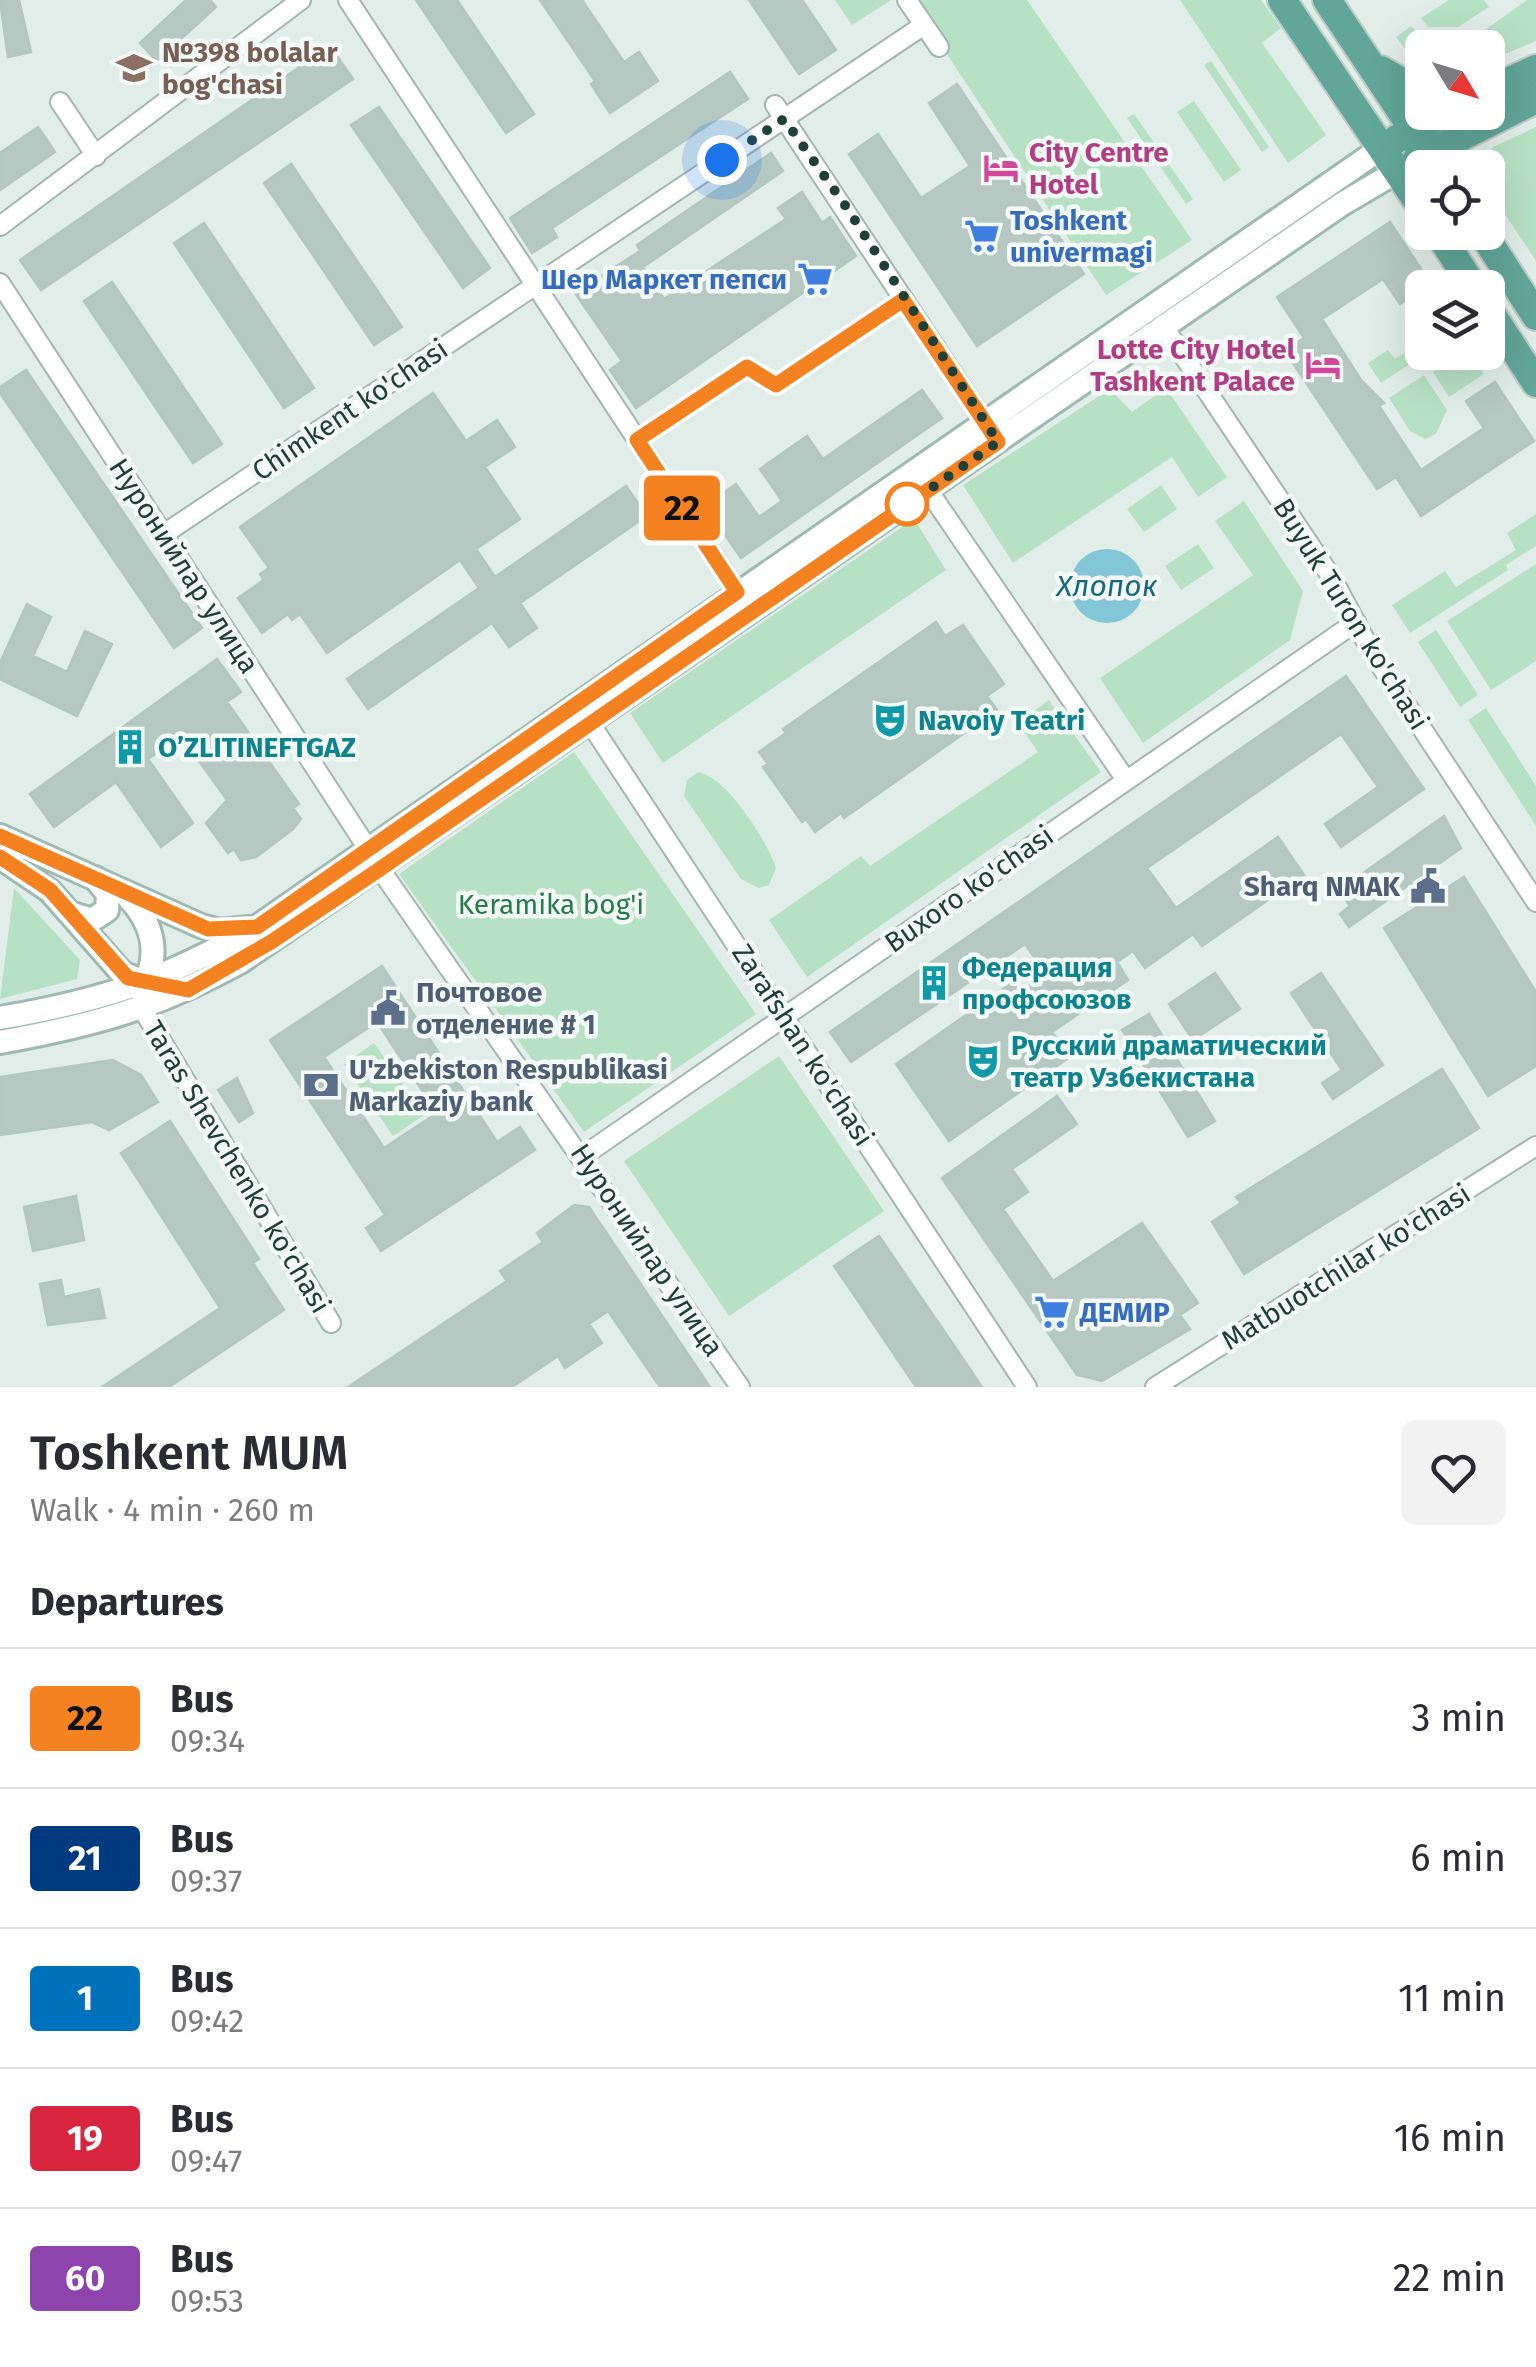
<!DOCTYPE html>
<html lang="en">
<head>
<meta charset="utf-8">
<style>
  :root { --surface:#fff; --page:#f2f2f3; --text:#2b2b33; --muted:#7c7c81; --line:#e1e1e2 }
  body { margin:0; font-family:"Fira Sans",sans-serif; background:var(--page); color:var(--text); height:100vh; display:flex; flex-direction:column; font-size:38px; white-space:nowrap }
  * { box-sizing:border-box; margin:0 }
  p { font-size:32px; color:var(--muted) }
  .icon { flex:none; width:55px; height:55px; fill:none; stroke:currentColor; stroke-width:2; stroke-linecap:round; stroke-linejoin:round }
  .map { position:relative; height:1387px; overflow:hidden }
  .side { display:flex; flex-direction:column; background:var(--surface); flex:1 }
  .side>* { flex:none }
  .badge { padding:0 20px; border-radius:8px; font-size:35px; line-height:65px }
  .needle { width:65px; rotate:128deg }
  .controls { position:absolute; left:1405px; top:30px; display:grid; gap:20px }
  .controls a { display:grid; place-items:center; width:100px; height:100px; border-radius:15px; background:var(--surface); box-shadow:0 10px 40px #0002; font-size:50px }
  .you { position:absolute; width:50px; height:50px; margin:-25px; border:8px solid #fff; border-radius:50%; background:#1a73e8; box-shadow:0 0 0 15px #1a73e833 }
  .map>.badge { position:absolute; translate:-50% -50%; box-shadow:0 0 0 5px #fff }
  h2 { padding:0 30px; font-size:38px; line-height:90px }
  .round { display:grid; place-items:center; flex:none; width:105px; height:105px; border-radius:15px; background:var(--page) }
  .overview { display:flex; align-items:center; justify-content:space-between; height:170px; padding:0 30px }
  h1 { font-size:48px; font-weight:600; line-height:75px }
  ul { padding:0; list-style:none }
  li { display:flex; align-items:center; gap:30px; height:140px; padding:0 30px; border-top:2px solid var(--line) }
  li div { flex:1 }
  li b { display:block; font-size:38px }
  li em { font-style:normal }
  li .badge { min-width:110px; font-weight:700; text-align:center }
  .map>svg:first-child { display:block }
  .green { fill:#b7e1c5 }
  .water { fill:#83c6d8 }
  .building { fill:#b6c8c2; stroke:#b2c7c0; stroke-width:2.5; fill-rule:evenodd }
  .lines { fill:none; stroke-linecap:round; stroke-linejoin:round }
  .street-casing { stroke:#a3b6b0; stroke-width:22 }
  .secondary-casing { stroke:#9ebab2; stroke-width:28 }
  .primary-casing { stroke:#c0cac8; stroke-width:32 }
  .street { stroke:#fff; stroke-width:18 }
  .secondary { stroke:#fff; stroke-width:22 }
  .primary { stroke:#61a799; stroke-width:28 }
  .line-casing { stroke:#fff; stroke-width:22 }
  .line { stroke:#f58220; stroke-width:15 }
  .walk { stroke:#1f4039; stroke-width:10; stroke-dasharray:0 18 }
  .stop-dot { fill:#fff; stroke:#f58220; stroke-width:5 }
  .labels { text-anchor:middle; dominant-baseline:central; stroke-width:9; stroke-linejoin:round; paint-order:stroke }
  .education-label { font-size:28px; font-weight:bold; fill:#785e54; stroke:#f2f9f6; text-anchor:start }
  .hotel-label { font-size:28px; font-weight:bold; fill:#b23c85; stroke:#f2f9f6; text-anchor:start }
  .shop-label { font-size:28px; font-weight:bold; fill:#366cbe; stroke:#f2f9f6; text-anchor:start }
  .street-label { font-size:28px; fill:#1f4039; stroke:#f2f9f6 }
  .culture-label { font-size:28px; font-weight:bold; fill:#0d838f; stroke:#f2f9f6; text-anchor:start }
  .service-label { font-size:28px; font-weight:bold; fill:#4e5e75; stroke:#f2f9f6; text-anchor:start }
  .park-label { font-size:28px; fill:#257b4b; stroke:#f2f9f6 }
  .water-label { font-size:30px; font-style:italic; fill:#136982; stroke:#f2f9f6 }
</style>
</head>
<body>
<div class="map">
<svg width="1536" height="1387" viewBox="0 0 1536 1387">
  <rect width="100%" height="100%" fill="#e1ede8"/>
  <path class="green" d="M835,0h56l-39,25z
    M911,0h116l165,240 -86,55z
    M1180,0h81l20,28 -19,15 64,92 -38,28z
    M1449,0h35l5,7 -31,20h-30l-7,-9z
    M1527,0h9v41l-48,20v-13h-66v24l-26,-35 15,-11c36,44 81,-3 116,-26z
    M1211,61l58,86 -7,5 -58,-87z
    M1194,101l47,69 -17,12 -47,-70z
    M1134,114l59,85 -7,5 -59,-86z
    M1536,127v134l-45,-68 -3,-25 -6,-2 11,-19z
    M1388,350l7,9 14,-9 7,10 -35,23 -13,-20z
    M1470,352l14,22 -35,23 -16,-25 16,-10 -6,-9z
    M1424,375l23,35 -11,24 -11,5 -15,-8 -21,-33z
    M1166,388l61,89 -29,20 -26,-40 -159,106 -50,-78 147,-96 22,23z
    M1161,485l16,24 -33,23 -17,-23z
    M1244,501l59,90 -13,49 -147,103 -43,-65 153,-103 -38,-54z
    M1536,514v32l-30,19 2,5 -98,63 -18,-28 53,-34 11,16 60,-37 -9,-17z
    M914,519l32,51 -283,193 -33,-50z
    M1198,544l16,24 -33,22 -16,-24z
    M1536,564v97l-45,29 -44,-69z
    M1436,630l42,65 -18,12 -42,-65z
    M1049,700l52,72 -294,205 -38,-57 92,-64 9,10 168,-114 -20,-29z
    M1486,708l50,78v40l-68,-106z
    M574,752l182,262 -172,118 -185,-258z
    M698,772c28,4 70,70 78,96l-7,17 -10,3 -18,-9 -57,-83 3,-16z
    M14,888l66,72 -3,19 -77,20z
    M374,1043l50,72 -31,21 -49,-72z
    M779,1056l105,155 -155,105 -105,-155z"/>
  <path class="water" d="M1070 586a37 37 0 1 1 74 0a37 37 0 1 1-74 0Z"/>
  <path class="building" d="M0,0h19l12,52 -23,5z
    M186,0h24l6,7 -59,54 -17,-18z
    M416,0h41l77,114 -28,19z
    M540,0h42l42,62 15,-10 19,29 -48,32 -19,-29 4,-3z
    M749,0h53l34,50 -37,24z
    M330,46l23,33 -312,211 -21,-30z
    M730,72l18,27 -196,129 5,9 -25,16 -22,-35z
    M957,84l127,190 -107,72 -128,-192 29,-20 43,64 49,-32 -41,-63z
    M379,107l111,161 -27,20 -112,-163z
    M38,127l17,25 -55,38v-37z
    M771,153l12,18 -140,96 21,32 122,-80 -8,-11 24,-16 20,31 8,-6 26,39 -220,152 -26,-38 12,-9 -47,-68 65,-42 -3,-6z
    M291,164l111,163 -28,18 -110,-162z
    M1390,222l41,62 -31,20 -17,-25 -61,40 39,61 23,23 -5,3 42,64 63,-42 -18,-27 29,-19 39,59 -113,75 -25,-39 -19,12 -92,-138 19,-13 -27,-41z
    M204,223l110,165 -30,20 -110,-165z
    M112,282l110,162 -29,19 -109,-162z
    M26,370l176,258 -28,20 -174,-255v-6z
    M922,390l20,28 -201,140 -36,-52 31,-22 23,33 23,-16 -22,-32 47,-33 16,23z
    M433,393l33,48 31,-21 18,27 -30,20 35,52 -44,30 19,28 131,-91 21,30 -127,87 17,25 -28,19 -17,-24 -124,86 -21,-30 132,-91 -19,-28 -133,93 -27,-39 -8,6 -4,-6 -26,19 -24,-35 26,-18 -4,-6 9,-6 -29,-41z
    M27,604l24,13 -18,39 34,16 18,-41 27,13 -35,72 -77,-37v-16z
    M936,622l9,14 18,-11 41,59 -17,12 10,14 -153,108 -3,-5 -26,19 -9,-13 -4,3 -39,-55 5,-3 -9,-12 27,-19 -3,-4z
    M217,659l24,33 -14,10 72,102 -6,4 8,11 -8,10 -37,28 -15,3 -7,-11 -6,4 -22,-30 21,-23 -46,-64 -33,23 45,64 -32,24 -45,-65 -62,45 -24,-33z
    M1346,676l78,113 -83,58 -16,-23 53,-37 -37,-53 -194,134 29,40 102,-71 26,38 -102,71 -9,-12 -48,34 -12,-17 -16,11 11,18 -76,52 18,25 -121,84 -53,-77 120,-84 7,10 23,-16 -21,-30 -174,118 -21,-30z
    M1444,816l17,32 -112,79 -9,-13 10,-8 -11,-16z
    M1464,877l72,115v74l-48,30 -104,-168z
    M382,966l115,176 23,-15 15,23 -154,101 -15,-23 19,-13 -115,-175zM377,1022l60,91 -53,35 -60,-91z
    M1215,973l25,36 -47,31 -24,-36z
    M1321,973l62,92 -50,34 -11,-16 20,-13 -51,-77z
    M1149,1014l66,107 -27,16 -66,-107z
    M113,1060l28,15 17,27 -49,28 -17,-8 -92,13v-58z
    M1442,1069l37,59 -235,146 -32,-52 29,-19 -5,-6z
    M237,1078l16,35 -14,9 -21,-32z
    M1057,1096l20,28 -65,45 16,23 -25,17 50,72 89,-58 56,80 -18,12 10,14 -88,52 -25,-6 -135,-197z
    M170,1121l89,138 -6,4 31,47 -115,77h-67l118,-79 -99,-155z
    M76,1196l8,44 -51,11 -9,-44z
    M574,1205l15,2 121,180h-50l-52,-76 -19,13 13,19 -37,25 -7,-12 -46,31h-164l159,-106 -7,-10 43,-29 -6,-9z
    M879,1236l78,114 25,37h-66l-66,-98 -16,-23z
    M61,1280l3,17 35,-8 6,29 -57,7 -8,-41z"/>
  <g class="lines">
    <defs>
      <path id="street" d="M348,0l395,601
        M907,0l32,47
        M60,102l36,54
        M775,105l217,328
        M0,226l301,-226
        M0,283l368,566
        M1164,327l168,251 39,73 165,251
        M928,490l198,290
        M164,534l760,-509
        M590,723l437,664
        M380,869l360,518
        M143,1010l188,313
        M583,1156l773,-534
        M1155,1387l381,-241"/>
      <path id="secondary" d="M0,836l201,90 19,5 29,-3
        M0,857l50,34 72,82 27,11
        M128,897c26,27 33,60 13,93
        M73,914l19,6 15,-10 1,-16 -13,-16
        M0,1018c105,-18 164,-38 257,-91l1126,-780
        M0,1042c95,-17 155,-34 240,-80l1102,-758 56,-33"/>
      <path id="primary" d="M1282,0l140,208
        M1327,0l112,168
        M1381,70l41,24
        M1488,91l48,-22
        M1397,139l49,-27
        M1417,159l119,-60
        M1438,232l36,56
        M1482,232l54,84
        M1488,309l48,74"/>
    </defs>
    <use href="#street" class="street-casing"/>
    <use href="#secondary" class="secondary-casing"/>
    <use href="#primary" class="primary-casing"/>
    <use href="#street" class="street"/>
    <use href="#secondary" class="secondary"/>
    <use href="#primary" class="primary"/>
  </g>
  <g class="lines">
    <defs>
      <path id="line" d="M0,836l208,93 49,-2 480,-335 -100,-152 110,-73 29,18 127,-85 95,142 -621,429 -106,71 -83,48 -60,-12 -78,-88 -50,-33"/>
    </defs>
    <use href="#line" class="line-casing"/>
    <use href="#line" class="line"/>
    <path class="walk" d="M722,160l62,-41 63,89 151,234 -100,69 9,-7"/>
  </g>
  <defs>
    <symbol id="school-bare" viewBox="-9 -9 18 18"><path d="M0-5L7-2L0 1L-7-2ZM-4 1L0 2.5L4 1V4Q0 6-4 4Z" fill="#8d6e63" stroke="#f2f9f6" stroke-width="2.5" paint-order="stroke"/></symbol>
    <symbol id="hotel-bare" viewBox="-9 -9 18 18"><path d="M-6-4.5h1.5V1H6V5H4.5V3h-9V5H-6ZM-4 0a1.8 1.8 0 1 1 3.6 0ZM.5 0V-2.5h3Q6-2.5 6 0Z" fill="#d1479c" stroke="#f2f9f6" stroke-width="2.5" paint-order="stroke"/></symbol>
    <symbol id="supermarket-bare" viewBox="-9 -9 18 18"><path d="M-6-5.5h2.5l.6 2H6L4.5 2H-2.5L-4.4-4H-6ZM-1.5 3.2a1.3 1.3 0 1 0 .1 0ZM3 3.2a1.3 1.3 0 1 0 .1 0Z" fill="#3f7fe0" stroke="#f2f9f6" stroke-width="2.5" paint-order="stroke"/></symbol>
    <symbol id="theatre-bare" viewBox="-9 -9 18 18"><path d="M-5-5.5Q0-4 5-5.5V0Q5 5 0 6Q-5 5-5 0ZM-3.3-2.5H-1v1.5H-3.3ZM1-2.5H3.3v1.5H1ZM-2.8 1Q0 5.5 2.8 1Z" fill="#0f9aa8" stroke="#f2f9f6" stroke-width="2.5" paint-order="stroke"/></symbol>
    <symbol id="building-bare" viewBox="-9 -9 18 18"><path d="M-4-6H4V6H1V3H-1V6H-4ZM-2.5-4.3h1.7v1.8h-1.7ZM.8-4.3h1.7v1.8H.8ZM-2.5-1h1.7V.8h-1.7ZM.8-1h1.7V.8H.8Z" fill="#0f9aa8" stroke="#f2f9f6" stroke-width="2.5" paint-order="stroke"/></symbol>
    <symbol id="civic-bare" viewBox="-9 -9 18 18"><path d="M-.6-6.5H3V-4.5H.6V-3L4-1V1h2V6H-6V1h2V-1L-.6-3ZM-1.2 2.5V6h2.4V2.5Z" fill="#5c6f8a" stroke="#f2f9f6" stroke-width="2.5" paint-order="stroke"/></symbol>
    <symbol id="bank-bare" viewBox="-9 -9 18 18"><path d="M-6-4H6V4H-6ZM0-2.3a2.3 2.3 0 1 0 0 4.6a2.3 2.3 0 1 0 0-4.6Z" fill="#5c6f8a" stroke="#f2f9f6" stroke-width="2.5" paint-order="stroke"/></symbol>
  </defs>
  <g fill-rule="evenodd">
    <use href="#school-bare" x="109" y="43" width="50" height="50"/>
    <use href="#hotel-bare" x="976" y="143" width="50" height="50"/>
    <use href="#supermarket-bare" x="957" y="211" width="50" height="50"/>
    <use href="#supermarket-bare" x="790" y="254" width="50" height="50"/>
    <use href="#hotel-bare" x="1298" y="340" width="50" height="50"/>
    <use href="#theatre-bare" x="865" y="695" width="50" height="50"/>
    <use href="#building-bare" x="105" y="722" width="50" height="50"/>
    <use href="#civic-bare" x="1403" y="861" width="50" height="50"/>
    <use href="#building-bare" x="909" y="958" width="50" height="50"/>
    <use href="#civic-bare" x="363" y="983" width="50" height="50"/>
    <use href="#theatre-bare" x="958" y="1036" width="50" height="50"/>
    <use href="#bank-bare" x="296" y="1060" width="50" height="50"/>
    <use href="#supermarket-bare" x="1027" y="1287" width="50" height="50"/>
  </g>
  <circle class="stop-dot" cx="907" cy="504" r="20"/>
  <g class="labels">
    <g class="education-label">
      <text x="162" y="52">№398 bolalar<tspan x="162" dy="32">bog'chasi</tspan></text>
    </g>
    <g class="hotel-label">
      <text x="1029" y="152">City Centre<tspan x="1029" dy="32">Hotel</tspan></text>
      <text x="1295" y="349" text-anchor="end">Lotte City Hotel<tspan x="1295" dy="32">Tashkent Palace</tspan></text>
    </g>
    <g class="shop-label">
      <text x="1010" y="220">Toshkent<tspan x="1010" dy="32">univermagi</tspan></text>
      <text x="787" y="279" text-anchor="end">Шер Маркет пепси</text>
      <text x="1080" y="1312">ДЕМИР</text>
    </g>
    <g class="street-label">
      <text transform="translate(350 410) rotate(-34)">Chimkent ko'chasi</text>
      <text transform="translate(184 566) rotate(57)">Нуронийлар улица</text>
      <text transform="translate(1351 614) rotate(58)">Buyuk Turon ko'chasi</text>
      <text transform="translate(969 889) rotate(-35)">Buxoro ko'chasi</text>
      <text transform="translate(803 1045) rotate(57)">Zarafshan ko'chasi</text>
      <text transform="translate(237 1167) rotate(59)">Taras Shevchenko ko'chasi</text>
      <text transform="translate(647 1250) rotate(56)">Нуронийлар улица</text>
      <text transform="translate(1346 1267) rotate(-32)">Matbuotchilar ko'chasi</text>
    </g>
    <g class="culture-label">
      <text x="918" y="720">Navoiy Teatri</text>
      <text x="158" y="747">O’ZLITINEFTGAZ</text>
      <text x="962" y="967">Федерация<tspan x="962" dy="32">профсоюзов</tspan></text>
      <text x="1011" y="1045">Русский драматический<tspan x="1011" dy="32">театр Узбекистана</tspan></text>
    </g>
    <g class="service-label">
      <text x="1400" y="886" text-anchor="end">Sharq NMAK</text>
      <text x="416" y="992">Почтовое<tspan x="416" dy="32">отделение # 1</tspan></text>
      <text x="349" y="1069">U'zbekiston Respublikasi<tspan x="349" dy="32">Markaziy bank</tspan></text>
    </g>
    <g class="park-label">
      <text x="551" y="904">Keramika bog'i</text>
    </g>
    <g class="water-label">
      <text x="1107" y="586">Хлопок</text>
    </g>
  </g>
</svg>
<div class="controls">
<a><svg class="needle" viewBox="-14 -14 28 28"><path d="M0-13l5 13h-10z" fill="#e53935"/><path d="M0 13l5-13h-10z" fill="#7c7c81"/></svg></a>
<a><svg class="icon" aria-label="locate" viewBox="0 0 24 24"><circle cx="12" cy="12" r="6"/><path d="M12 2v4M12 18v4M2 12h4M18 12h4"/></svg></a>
<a><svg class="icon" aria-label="layers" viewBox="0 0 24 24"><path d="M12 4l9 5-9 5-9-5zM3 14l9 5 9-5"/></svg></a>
</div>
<div class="you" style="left:722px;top:160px"></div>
<b class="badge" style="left:682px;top:508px;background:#f58220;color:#111">22</b>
</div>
<section class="side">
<div class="overview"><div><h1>Toshkent MUM</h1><p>Walk · 4 min · 260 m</p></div><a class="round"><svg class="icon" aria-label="heart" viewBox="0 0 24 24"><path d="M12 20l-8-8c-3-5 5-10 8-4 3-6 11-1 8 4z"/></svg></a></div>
<h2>Departures</h2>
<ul>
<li><span class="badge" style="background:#f58220;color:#111">22</span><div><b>Bus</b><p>09:34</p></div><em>3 min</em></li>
<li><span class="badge" style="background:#003b80;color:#fff">21</span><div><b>Bus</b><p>09:37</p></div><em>6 min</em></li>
<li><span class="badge" style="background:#0072bc;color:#fff">1</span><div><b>Bus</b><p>09:42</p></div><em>11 min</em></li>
<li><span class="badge" style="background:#d7263d;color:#fff">19</span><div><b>Bus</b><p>09:47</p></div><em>16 min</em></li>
<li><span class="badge" style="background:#8e44ad;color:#fff">60</span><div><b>Bus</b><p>09:53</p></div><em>22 min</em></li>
</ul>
</section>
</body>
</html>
